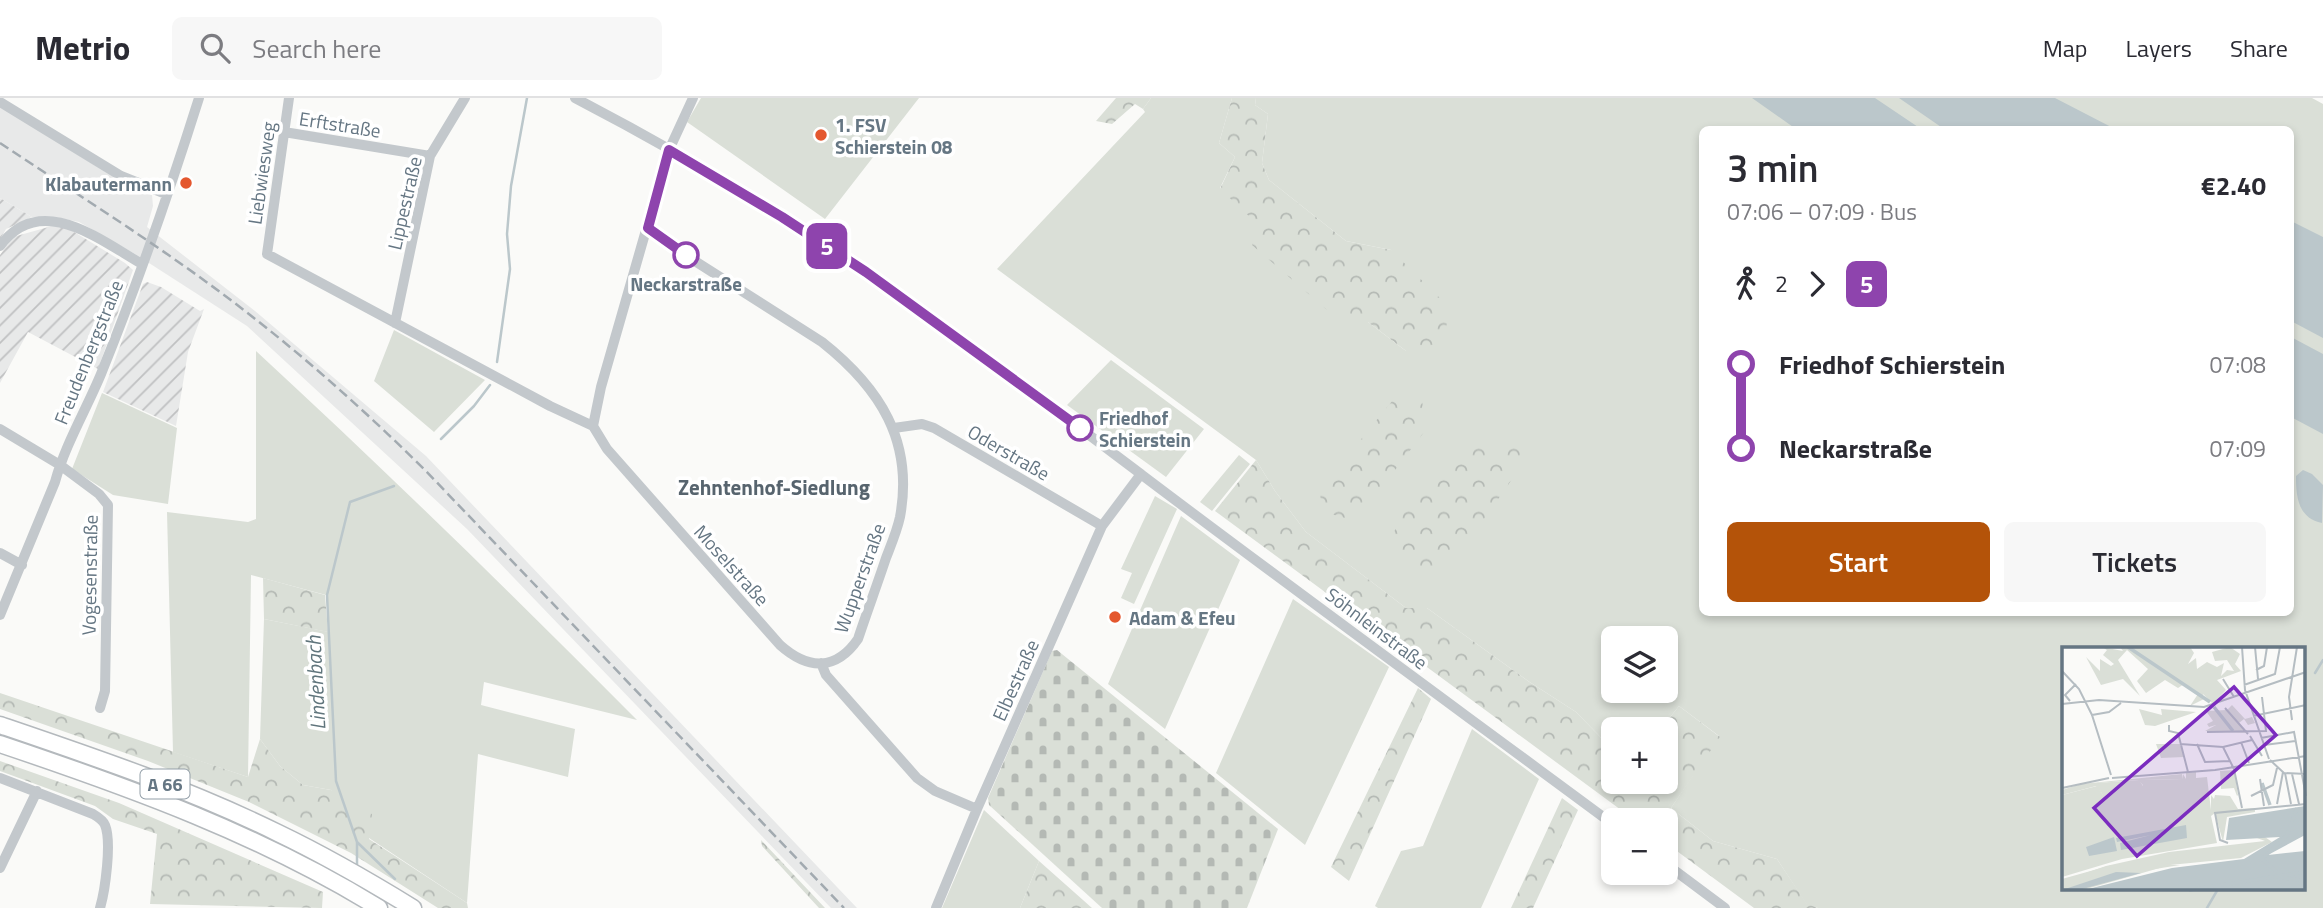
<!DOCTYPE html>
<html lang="en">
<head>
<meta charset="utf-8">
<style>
  :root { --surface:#fff; --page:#f7f7f7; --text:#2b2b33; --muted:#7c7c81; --line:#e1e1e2; --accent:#b45309 }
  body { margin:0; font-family:"Titillium Web",sans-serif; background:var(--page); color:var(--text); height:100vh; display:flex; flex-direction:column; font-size:26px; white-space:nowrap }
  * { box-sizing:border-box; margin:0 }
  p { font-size:23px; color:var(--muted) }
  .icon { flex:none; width:38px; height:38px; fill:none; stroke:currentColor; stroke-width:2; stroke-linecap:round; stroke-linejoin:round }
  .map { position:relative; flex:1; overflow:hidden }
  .sheet { position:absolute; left:1699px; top:28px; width:595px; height:490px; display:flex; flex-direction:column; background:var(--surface); border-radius:10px; box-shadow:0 4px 10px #0003 }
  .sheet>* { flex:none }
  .badge { padding:0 14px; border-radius:10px; font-size:24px; line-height:46px }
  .fabs { position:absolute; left:1601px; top:528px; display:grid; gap:14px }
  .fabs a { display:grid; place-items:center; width:77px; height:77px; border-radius:10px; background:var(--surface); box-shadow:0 4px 10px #0003; font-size:35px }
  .map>.badge { position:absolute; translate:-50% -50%; box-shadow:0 0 0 4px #fff }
  .legs { display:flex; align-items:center; gap:10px; height:77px; padding:0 28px; font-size:23px }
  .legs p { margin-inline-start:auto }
  .headline { display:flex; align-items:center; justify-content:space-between; height:119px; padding:0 28px }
  h1 { font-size:38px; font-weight:600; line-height:52px }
  .button { display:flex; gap:14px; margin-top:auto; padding:14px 28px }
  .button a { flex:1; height:80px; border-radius:10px; background:var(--accent); color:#fff; font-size:28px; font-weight:600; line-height:80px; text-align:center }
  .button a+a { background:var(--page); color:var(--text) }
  ul { padding:0 28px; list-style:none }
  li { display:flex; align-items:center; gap:24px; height:84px; font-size:26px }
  li i { display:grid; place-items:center; width:10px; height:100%; margin:0 9px; background:currentColor }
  li i::after { content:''; width:18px; height:18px; margin:-9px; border:5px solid; border-radius:50%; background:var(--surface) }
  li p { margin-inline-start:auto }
  li:first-child i { background:linear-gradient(#0000 50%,currentColor 0) }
  li:last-child i { background:linear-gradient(currentColor 50%,#0000 0) }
  header { display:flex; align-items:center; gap:42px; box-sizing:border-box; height:98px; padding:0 35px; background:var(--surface); border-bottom:2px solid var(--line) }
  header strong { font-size:33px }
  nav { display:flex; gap:38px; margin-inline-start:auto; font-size:24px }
  .search { width:490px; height:63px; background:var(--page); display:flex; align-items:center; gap:18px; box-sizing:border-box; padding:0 24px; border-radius:10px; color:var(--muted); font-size:26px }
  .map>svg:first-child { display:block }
  .built { fill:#e8e9e9 }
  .industrial { fill:url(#industrial-furrows) }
  .green { fill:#dadfd7; fill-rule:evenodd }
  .forest { fill:url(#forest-crowns) }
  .cemetery { fill:url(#cemetery-stones) }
  .water { fill:#bbc7cb }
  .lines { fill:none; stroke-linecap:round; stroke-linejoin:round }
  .stream { stroke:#bbc7cb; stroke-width:2.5 }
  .highway-casing { stroke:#b4b9bd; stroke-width:19 }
  .minor { stroke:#c3c8cc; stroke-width:10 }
  .highway { stroke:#fff; stroke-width:16 }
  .rail { stroke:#a2aab0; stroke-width:2.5; stroke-dasharray:10 5; stroke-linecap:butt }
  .line-1-casing { stroke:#fff; stroke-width:16 }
  .line-1 { stroke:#8e44ad; stroke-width:10 }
  .poi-dot { fill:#e4572e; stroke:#fff; stroke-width:2.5 }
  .stop-1-dot { fill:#fff; stroke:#8e44ad; stroke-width:3.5 }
  .labels { text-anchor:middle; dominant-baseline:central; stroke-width:7; stroke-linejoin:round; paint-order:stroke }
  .shield { fill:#fff; stroke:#939fa8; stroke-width:2 }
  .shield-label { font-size:18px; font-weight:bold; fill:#657683 }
  .street-label { font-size:19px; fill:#657683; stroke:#fff }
  .poi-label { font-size:19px; font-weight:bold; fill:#657683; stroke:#fff; text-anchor:start }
  .stop-label { font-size:19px; font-weight:bold; fill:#657683; stroke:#fff }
  .neighbourhood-label { font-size:21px; font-weight:bold; fill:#57646e; stroke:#fff }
  .water-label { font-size:21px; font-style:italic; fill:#60757c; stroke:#fff }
  .inset-river { fill:none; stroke:#bbc7cb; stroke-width:3.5 }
  .inset-road { fill:none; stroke:#b5bdc2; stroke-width:2 }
  .view { fill:#7b2cbf; fill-opacity:0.15; stroke:#7b2cbf; stroke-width:3.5 }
  .inset-edge { fill:none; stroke:#657683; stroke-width:3.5 }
</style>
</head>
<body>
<header>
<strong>Metrio</strong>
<div class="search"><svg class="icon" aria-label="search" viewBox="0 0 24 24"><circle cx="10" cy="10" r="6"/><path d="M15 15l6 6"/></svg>Search here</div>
<nav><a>Map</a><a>Layers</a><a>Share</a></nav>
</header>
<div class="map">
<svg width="2323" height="810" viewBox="0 0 2323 810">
  <defs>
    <pattern id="industrial-furrows" width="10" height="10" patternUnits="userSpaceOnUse" patternTransform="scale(1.75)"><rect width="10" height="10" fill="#e8e9e9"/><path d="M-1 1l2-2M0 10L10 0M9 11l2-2" fill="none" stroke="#c0c1c2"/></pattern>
    <pattern id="forest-crowns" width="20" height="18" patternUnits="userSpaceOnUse" patternTransform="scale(1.75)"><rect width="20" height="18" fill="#dadfd7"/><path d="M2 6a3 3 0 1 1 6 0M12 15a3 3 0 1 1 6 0" fill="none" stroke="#b4b9b4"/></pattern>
    <pattern id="cemetery-stones" width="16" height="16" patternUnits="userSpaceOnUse" patternTransform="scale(1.75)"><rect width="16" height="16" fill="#dadfd7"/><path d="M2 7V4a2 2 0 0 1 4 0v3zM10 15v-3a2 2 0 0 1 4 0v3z" fill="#b4b9b4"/></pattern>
  </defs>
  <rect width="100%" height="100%" fill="#fafaf8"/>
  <path class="built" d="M0,8l118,74 34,15 1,11 -6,21 108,84 171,145 431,452h-26l-364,-379 -220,-203 -112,-72 -56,-32 -24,-5h-23l-32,-19z"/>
  <path class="industrial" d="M0,100l32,19 -26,12 -6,10z
    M52,128l14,1 59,36 8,7 -35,99 -70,-37 -28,51v-128l13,-18z
    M147,184l14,5 39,24 4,-2 -16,43 -12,74 -73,-34 40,-108z"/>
  <path class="green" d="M701,0h218l-94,121 -138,-97z
    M1151,0h81l-13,45 16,14 -15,31 148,134 38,29 -15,-101 -45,-9 -77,-61 -7,-17 6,-49 -13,-9 1,-7h1056l11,6v804h-505l-11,-3 -30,-46 -64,-18 -42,-33 48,-72 -40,-30 -19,24h-46l-1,20 -37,-38 -48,-31 -101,-73h-21l-100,-76 -31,-41 -19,-31 -259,-191 148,-157 -2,-3zM1703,32h588v482h-588zM1614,541h52v52h-52zM2064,551h240v240h-240z
    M394,232l91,50 -51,52 -60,-51z
    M256,253c130,120 256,243 381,369l-153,-38 -3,23 94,24 -7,48 -90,-23 -11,149 -98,-65 -38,-48 -28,-5 -23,-19 -20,-27 4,-120 65,13 -3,-37 -75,-20 -3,202 -75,-25 -6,-240 81,10 8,-3z
    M1111,262l93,69 -38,48 -99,-72z
    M102,295l75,35 -9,76 -55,-9 -41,-26z
    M1239,357l11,9 -38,47 -12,-9z
    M1155,398l22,13 -43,95 -13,-6 11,-25 -11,-4z
    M1181,418l59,44 -75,169 -57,-45z
    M1293,501l96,68 -84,178 -89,-72z
    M1472,631l67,50 -58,129h-103l-3,-2 26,-55 22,-5z
    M984,712l55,51 -19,47h-78z"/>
  <path class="forest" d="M1116,0h35l-8,11 -8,-5 -23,20 -16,-3z
    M1232,0h24l-1,7 13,9 -6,49 7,17 77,61 45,9 58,57 -5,36 -38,8 -38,-29 -26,1 -90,-78v-26l-32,-30 15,-32 -16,-14z
    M1397,297l25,4 3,32 -40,52 -40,35 -21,-6 -5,-21z
    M1486,342l31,4 7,18 -39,56 -52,55 -28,-9 -12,-30 16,-32 28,-30z
    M1256,362l19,31 31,41 100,76h21l101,73 48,31 37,38 1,32h52v-52h-6l19,-24 41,31 -49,71 42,33 64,18 30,45 11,4h-64l-88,-65v-22h-30l-421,-310z
    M263,480l62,17 3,37 -64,-13z
    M1418,590l13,11 -82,182 -18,-14z
    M0,595l248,84 12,-38 20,27 23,19 28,5 41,24 -3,25 98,64 1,5h-30l-87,-55 -102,-51 -101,-41 -148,-52z
    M0,663l119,42 204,89 -1,16 -172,-4 7,-70 -44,-15 -18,-13 -95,-35z
    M1562,700l16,12 -45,98h-22z
    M761,742l64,68h-6l-57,-62z
    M1039,763l53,47h-72z"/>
  <path class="cemetery" d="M1057,552l221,179 -31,79h-145l-113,-103 -1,-7 64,-147z"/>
  <path class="water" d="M1752,0h123l46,31h-125z
    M1899,0h156l60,31h-171z
    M2291,123l32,16v101l-32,-17z
    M2291,239l32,17v80l-32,-17z
    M2303,372l9,4 11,11 -1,38c-24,-5 -26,-26 -26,-47z"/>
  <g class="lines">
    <path class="stream" d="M497,264l13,-93 -3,-35 4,-48 16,-88
      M441,341l33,-33 16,-21
      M2315,575l8,-13
      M357,744l38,37
      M357,768v-24l-21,-61 -9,-186 23,-93 44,-16
      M2207,810l11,-19"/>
    <defs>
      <path id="highway" d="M0,627c94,32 189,64 278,108 46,22 91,48 135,75
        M0,646c131,44 261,91 379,164"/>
    </defs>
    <use href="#highway" class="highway-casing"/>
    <path class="minor" d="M289,0l-22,156 283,152 43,20 14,23 173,196c28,25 56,26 78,-6 9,-27 19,-54 28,-81 5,-13 11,-27 14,-41 14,-76 -20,-129 -78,-175l-135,-86 -39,-28
      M575,0c100,52 198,110 290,173 94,65 186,135 277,204 156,118 314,233 472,350
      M0,4l121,74 45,18
      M284,34l146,24
      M0,148c40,-55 100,-6 142,18
      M395,225l35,-167 35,-58
      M593,328l8,-39 68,-237 24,-52
      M894,330l28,-4 12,4 168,98
      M0,331l60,36 39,29 9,11 -3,186 -5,17
      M0,455l22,12
      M0,517l55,-133c10,-37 31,-72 46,-108 36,-89 69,-184 98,-276
      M821,565l5,12 91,103 18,13 42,18
      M0,680l93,36c5,3 10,6 12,11 7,17 0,66 -5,83
      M1666,766l59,44
      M0,770l37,-77
      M936,810l41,-99 125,-283 39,-52"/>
    <use href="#highway" class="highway"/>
    <path class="rail" d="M0,45c75,50 152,98 224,152 71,53 137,112 200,174l420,439"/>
  </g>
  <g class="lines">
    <defs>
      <path id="line-1" d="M686,157l-38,-27 21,-78 113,67 84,55 214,156"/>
    </defs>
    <use href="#line-1" class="line-1-casing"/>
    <use href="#line-1" class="line-1"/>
  </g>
  <g class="poi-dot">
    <circle cx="821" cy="37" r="7"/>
    <circle cx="186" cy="85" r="7"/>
    <circle cx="1115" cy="519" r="7"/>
  </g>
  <g class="stop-1-dot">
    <circle cx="686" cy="157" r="12"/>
    <circle cx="1080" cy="330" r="12"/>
  </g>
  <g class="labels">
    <rect class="shield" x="140.5" y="671.5" width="49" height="29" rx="5"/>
    <g class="shield-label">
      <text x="165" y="686">A 66</text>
    </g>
    <g class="street-label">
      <text transform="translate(340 26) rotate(9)">Erftstraße</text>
      <text transform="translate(261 75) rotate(-82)">Liebwiesweg</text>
      <text transform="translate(404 105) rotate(-77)">Lippestraße</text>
      <text transform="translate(88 254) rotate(-68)">Freudenbergstraße</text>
      <text transform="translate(1009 354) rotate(30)">Oderstraße</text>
      <text transform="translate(732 467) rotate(48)">Moselstraße</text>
      <text transform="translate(89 477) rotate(-89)">Vogesenstraße</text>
      <text transform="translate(859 480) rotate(-70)">Wupperstraße</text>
      <text transform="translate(1377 530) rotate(37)">Söhnleinstraße</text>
      <text transform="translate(1015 582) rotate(-66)">Elbestraße</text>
    </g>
    <g class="poi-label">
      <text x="835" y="26">1. FSV<tspan x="835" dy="22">Schierstein 08</tspan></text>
      <text x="172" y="85" text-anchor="end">Klabautermann</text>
      <text x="1129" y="519">Adam &amp; Efeu</text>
    </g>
    <g class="stop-label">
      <text x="686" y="185">Neckarstraße</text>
      <text x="1099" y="319" text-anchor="start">Friedhof<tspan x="1099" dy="22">Schierstein</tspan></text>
    </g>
    <g class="neighbourhood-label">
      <text x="774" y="389">Zehntenhof-Siedlung</text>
    </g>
    <g class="water-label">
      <text transform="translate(315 585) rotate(-93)">Lindenbach</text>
    </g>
  </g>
  <g transform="translate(2062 549)">
    <rect width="243" height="243" fill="#fafaf8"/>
    <path d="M40,0l21,4 -3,-4h70l4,6 -6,11 8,-6 1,11 10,-7 10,5 7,-4 -3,13 6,-6 7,1 -7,-11 -12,1 -3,-9 18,-5 10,7 -5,10 6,7 -24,9 9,10 -13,14 -10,-10 1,5 -14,7 8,-12 -14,-10 -6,4 -13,-8 -19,13 -9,-12 11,-12 -21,-19 -9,10 22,36 -17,-17 -22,6 -15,-28 14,14v-12l11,7 3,-2 -11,-9 4,-5zM170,58l13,14 7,-2 3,6 -7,2 -4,-6 -5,4 8,10 -42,-2 11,-6 -7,2 -2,-3 6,-3 -7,-10 21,-1zM77,62l23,6 -1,-6 35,3 -41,14 -10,-1zM172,123l4,25 -1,1 -3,-8 -13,1 -1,-18zM134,125v6l11,-1 4,33v-15l3,4 1,-4 15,1 8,13 17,-1v4l-28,5 -4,25 -8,-29 -4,3 6,27 -95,16 -60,18v-82l35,-9 6,10 -6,-13 42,-3 4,6v-6l39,-1 1,-5 3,5v-6zM203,190l7,5 -31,16 -71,7 -87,25h-21v-9l44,-15 63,-14 96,-11 -8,-3z" fill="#dadfd7"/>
    <path d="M120,127v5l-38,1v6l-6,-6 -40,3 5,13 -7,-10 -34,9v-5l19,-6zM100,207l17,3 -15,8h16l-37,6 8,-9 2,4 6,1 -4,-5zM50,218l19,6 -33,3 -36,15v-10z" fill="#dadfd7"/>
    <path d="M94,97h24l4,13 -23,1z" fill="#dadfd7"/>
    <path d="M243,159v29l-37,20 37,-4 -1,39h-220l88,-22 72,-9 36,-22 -54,3 3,-22zM124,178l1,13 -66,12 -1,-7 31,-8 -34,7 -1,-4zM52,190l3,14 -28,5 -3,-9zM54,225l25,1 -62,17h-17z" fill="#bbc7cb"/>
    <path class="inset-river" d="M66,0l82,55M152,60l19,24M200,136l8,22M235,161l-10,27 -25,24 22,19 22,3M127,243l117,-18"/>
    <path class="inset-road" d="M180,0l3,43 24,69M193,0l3,32M194,23l8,-4 3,-19M0,24l17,18 13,26M161,32l11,18M182,38l31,-11 5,-27M8,54l-5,-6 11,-11M0,57l37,-4 105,7 102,-35M163,61l23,26M30,68l19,60M30,68l17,-3 12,-9M191,69l53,-11M230,73l-3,-23 8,-50M107,78v6l9,2 10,39M145,85l59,-1 -4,-34M188,89l12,20M199,91l33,-6 12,64M179,95l8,21M118,97l43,3 29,-7M135,97l8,18 25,-1M202,98l31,-4M161,100l11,22 8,39M208,113l14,13 22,1M223,126l6,31M230,127l7,30M50,131l103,-8 91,-14M198,132l4,27M0,141l47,-10M189,149l22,-11 4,-17M215,157l6,-32M166,196l-8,-3 -5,-27 91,-9"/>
    <path class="view" d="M172,40l42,48 -139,121 -43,-48z"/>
    <rect width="243" height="243" class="inset-edge"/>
  </g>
</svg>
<div class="fabs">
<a><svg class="icon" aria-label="layers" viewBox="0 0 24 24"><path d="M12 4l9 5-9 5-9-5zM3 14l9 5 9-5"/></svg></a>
<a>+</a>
<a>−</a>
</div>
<b class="badge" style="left:827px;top:148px;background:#8e44ad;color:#fff">5</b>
<section class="sheet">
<div class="headline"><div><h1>3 min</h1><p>07:06 – 07:09 · Bus</p></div><b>€2.40</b></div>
<div class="legs"><svg class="icon" aria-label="walk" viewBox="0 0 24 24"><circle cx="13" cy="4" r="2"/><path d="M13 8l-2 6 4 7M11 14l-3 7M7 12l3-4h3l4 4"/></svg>2<svg class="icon" aria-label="forward" viewBox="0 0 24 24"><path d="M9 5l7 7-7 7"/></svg><b class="badge" style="background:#8e44ad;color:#fff">5</b></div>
<ul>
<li><i style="color:#8e44ad"></i><b>Friedhof Schierstein</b><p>07:08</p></li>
<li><i style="color:#8e44ad"></i><b>Neckarstraße</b><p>07:09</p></li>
</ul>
<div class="button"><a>Start</a><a>Tickets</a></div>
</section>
</div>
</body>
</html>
